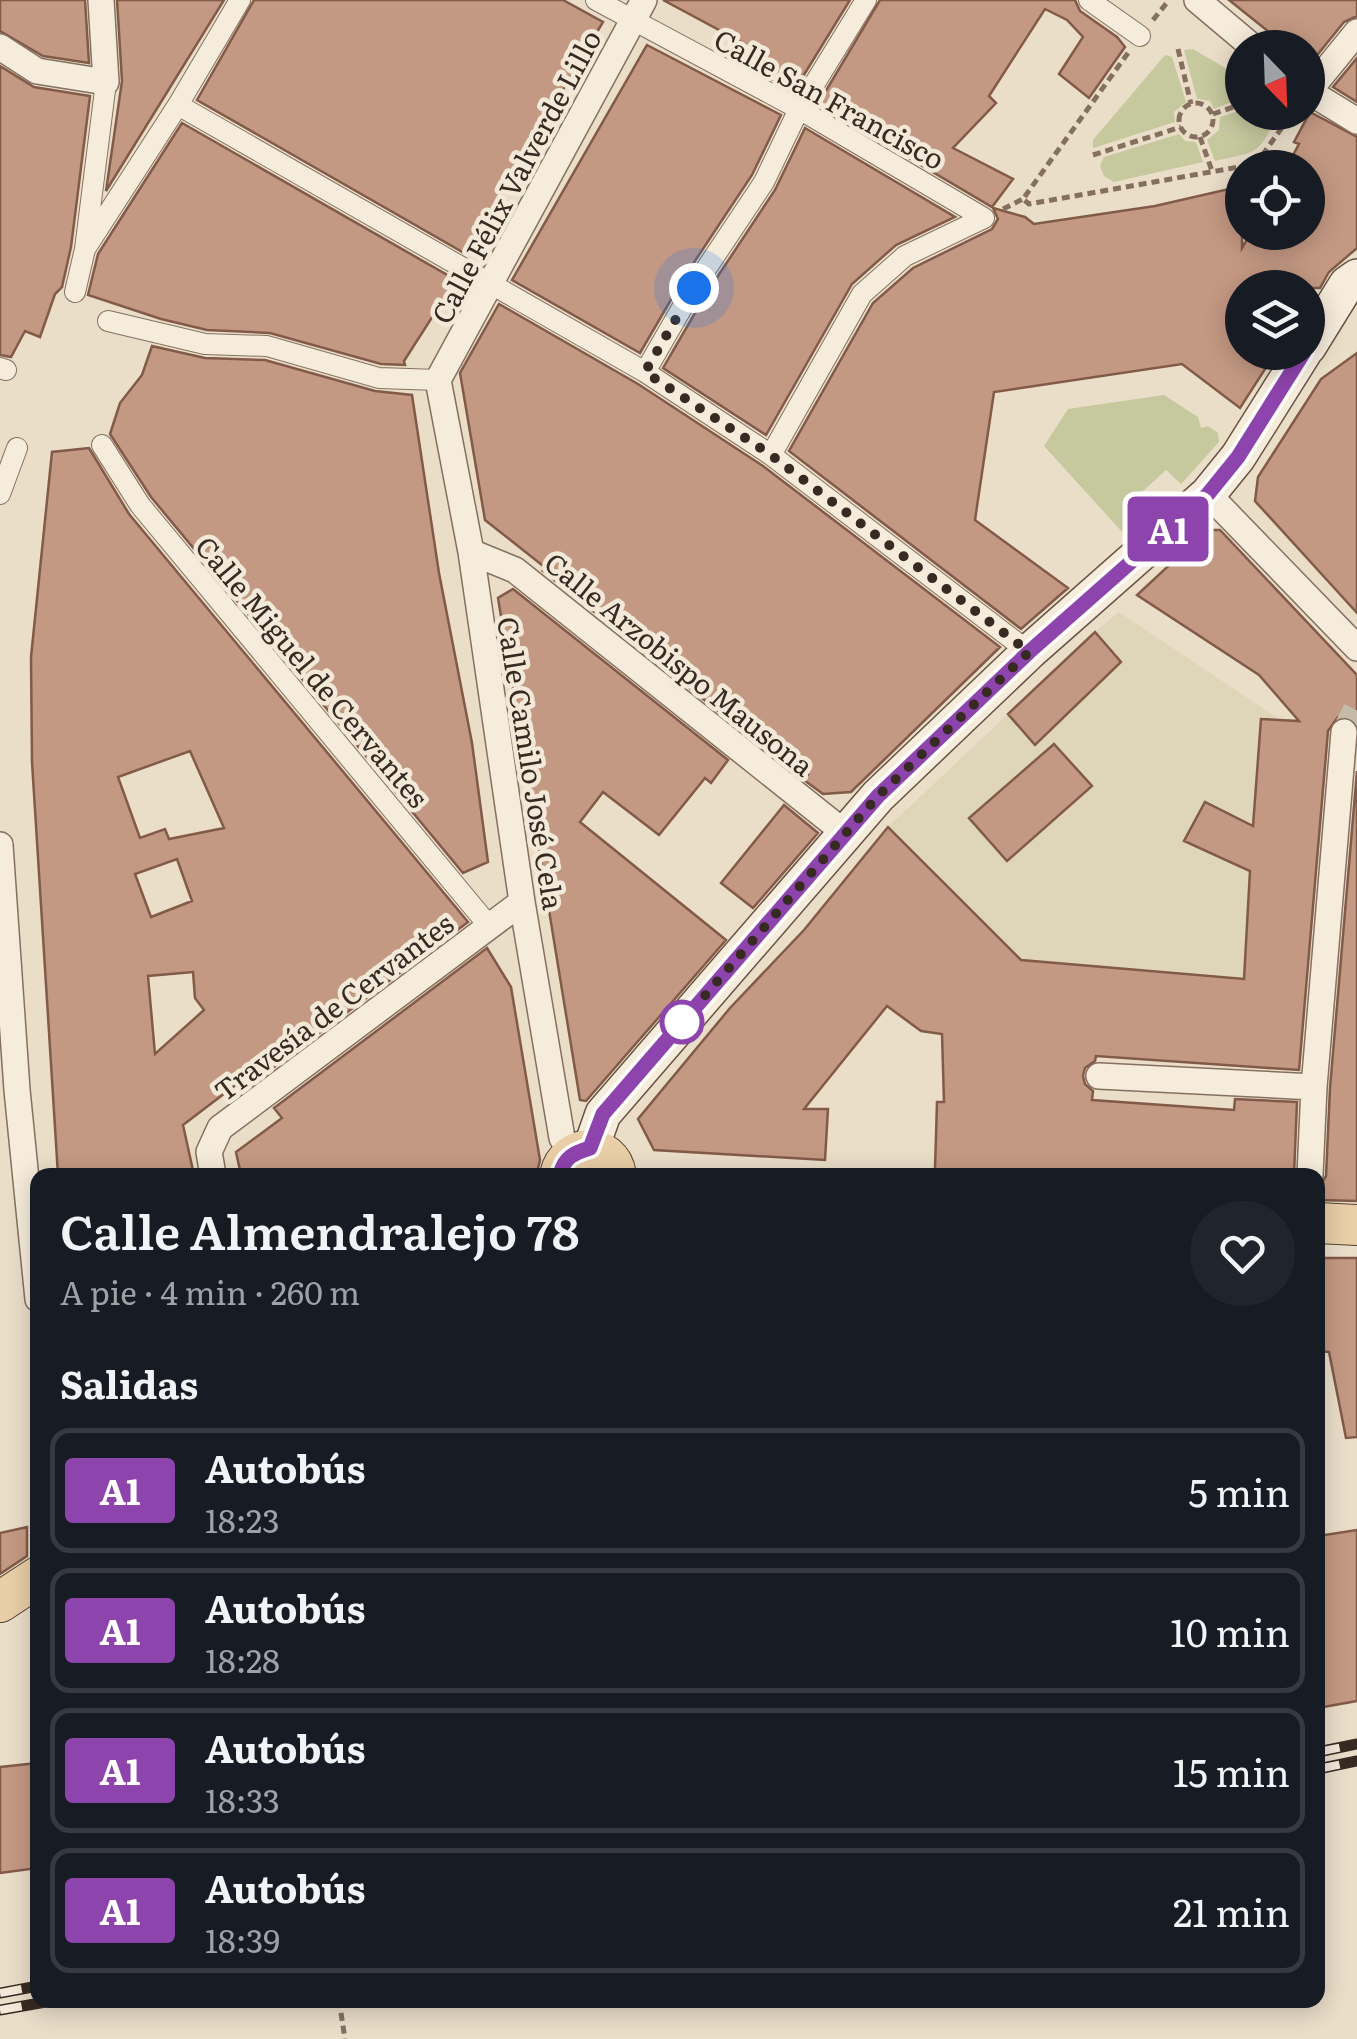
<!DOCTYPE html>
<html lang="es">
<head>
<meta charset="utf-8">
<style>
  :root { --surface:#171b24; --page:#20242c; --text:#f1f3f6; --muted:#9ea1a6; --line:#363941 }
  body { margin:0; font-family:Literata,serif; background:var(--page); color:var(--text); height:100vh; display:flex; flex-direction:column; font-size:38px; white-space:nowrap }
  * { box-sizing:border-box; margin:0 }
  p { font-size:32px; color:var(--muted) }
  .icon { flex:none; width:55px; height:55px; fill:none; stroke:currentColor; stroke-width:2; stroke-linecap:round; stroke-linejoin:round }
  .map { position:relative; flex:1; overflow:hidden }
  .side { position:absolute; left:30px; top:1168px; width:1295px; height:840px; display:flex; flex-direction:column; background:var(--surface); border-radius:20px; box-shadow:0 5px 25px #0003 }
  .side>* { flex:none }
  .badge { padding:0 20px; border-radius:8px; font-size:35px; line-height:65px }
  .needle { width:65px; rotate:157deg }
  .fabs { position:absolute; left:1225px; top:30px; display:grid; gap:20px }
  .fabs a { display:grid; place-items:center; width:100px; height:100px; border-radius:50%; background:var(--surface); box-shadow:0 5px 25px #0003; font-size:50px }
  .you { position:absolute; width:50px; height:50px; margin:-25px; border:8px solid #fff; border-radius:50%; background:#1a73e8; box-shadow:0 0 0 15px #1a73e833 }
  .map>.badge { position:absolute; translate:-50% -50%; box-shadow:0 0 0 5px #fff }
  h2 { padding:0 30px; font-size:38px; line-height:90px }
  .round { display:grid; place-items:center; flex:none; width:105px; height:105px; border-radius:52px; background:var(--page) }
  .summary { display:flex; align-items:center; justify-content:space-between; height:170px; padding:0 30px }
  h1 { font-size:48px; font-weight:600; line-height:75px }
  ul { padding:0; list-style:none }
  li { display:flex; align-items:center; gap:30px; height:125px; margin:0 20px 15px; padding:0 10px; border:5px solid var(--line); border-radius:20px }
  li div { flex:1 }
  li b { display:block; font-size:38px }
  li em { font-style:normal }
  li .badge { min-width:110px; font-weight:700; text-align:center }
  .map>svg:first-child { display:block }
  .farmland { fill:#dfd5b8 }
  .green { fill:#c6c89e }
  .building { fill:#c49983; stroke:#825a48; stroke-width:2.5; fill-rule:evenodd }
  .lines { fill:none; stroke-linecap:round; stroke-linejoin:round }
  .minor-tunnel { stroke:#c6baa8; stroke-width:25; stroke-dasharray:25 12; stroke-linecap:butt }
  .pedestrian-casing { stroke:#857060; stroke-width:22 }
  .minor-casing { stroke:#857060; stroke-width:28 }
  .secondary-casing { stroke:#675243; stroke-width:38 }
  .primary-casing { stroke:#544033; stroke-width:42 }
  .path { stroke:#857060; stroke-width:5; stroke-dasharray:8 5; stroke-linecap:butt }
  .pedestrian { stroke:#f6ecdc; stroke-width:20 }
  .minor { stroke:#f6ecdc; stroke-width:25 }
  .secondary { stroke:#f6ecdc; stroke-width:35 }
  .primary { stroke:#e9cea6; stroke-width:40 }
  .rail-casing { stroke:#372a22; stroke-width:11 }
  .rail { stroke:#f2e9d8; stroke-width:8; stroke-dasharray:22; stroke-linecap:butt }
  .line-casing { stroke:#fff; stroke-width:22 }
  .line { stroke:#8e44ad; stroke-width:15 }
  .walk { stroke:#372a22; stroke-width:10; stroke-dasharray:0 18 }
  .stop-dot { fill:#fff; stroke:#8e44ad; stroke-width:5 }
  .labels { text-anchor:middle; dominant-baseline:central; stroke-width:9; stroke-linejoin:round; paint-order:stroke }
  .street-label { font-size:28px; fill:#372a22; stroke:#f2e9d8 }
</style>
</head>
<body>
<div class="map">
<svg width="1357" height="2039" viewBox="0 0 1357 2039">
  <rect width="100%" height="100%" fill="#eadec9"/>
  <path class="farmland" d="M1119,612l160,107 -18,1 -17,259 -223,-19 -133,-133 120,-113 112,-52 -25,-30z"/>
  <path class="green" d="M1193,49l49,29v20l-28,11 -4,-8 -13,-2 -13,-49z
    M1165,55l7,2 14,45 -12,10 1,10 -82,26v-8z
    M1242,110l35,3c-17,42 -19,38 -62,48l-8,-21 12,-10 1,-13z
    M1179,134l6,7 11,1 7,20 -89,20 -10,-6 -4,-10 4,-9z
    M1164,395l34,22 3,11 7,-2 10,7 1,9 -38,42 -15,-14 -33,30 14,16 -22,19 -81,-89 24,-37z"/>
  <path class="building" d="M0,0h85l4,63 -46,-7 -43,-25z
    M117,0h107l-118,191 16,-110z
    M254,0h309l40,22 -137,232 -269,-154z
    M663,0h187l-56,91 -58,-31 9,-16z
    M880,0h195l5,11 37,26 8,10 -36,51 -30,-24 24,-37 -16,-17 -22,-11 -56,87 7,7 -43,45 60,31 -21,28 -174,-103z
    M1229,0h128v16l-13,6 -34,42 -2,-16h-19z
    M647,45l134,70 -29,60 -69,104 -43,74 -128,-73z
    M1357,58v44l-24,-15z
    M0,66l34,21 56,9 -19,151 -9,40 -7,7 -15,43 -15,-6 -14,26 -11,-2z
    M1310,112l47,25v111l-28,24 -9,16h-78v64h34l-36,56 -58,-44 -188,28 -19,128 93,68 -47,41 -232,-178 84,-148 40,-35 79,-39 6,-10 -5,-11 32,9 9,7 121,-18 87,-20v62l9,-16h57v-64h-22l13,-24 -5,-2z
    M182,123l274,157 -52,81 1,4 -24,-1 -111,-31 -63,-3 -46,-11 -73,-24 10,-41z
    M805,128l150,89 -59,28 -44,39 -86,151 -103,-67 43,-74 69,-104z
    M499,304l139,80 125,82 237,181 -149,145 -28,2 -19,-14 4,-5 -59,-45 -2,4 -204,-163 4,-2 -62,-49 -25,-147z
    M152,346l53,12 60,2 110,31 37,4 27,178 33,170 16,119 -25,11 -312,-376 -41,-63 10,-31 22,-28z
    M1357,353v260l-102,-112 3,-24 63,-98z
    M89,448l40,66 339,408 -213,159 -5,-7 -67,51 11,50h-136l-26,-413 -1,-105 21,-205zM190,751l34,77 -55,11 -4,-10 -25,9 -22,-61zM177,859l15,42 -41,16 -16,-43zM193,972l2,26 9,12 -49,44 -7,-78z
    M1207,530h13l137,145v48l-11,-7 -8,1 -10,14 -29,339 -203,-14 -1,5 -10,7 -2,8 2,8 8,7 -1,9 142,10 1,-11 62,3 -3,73h-286l-73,-6 2,-67h7l-2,-68 -21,-3 -34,-25 -83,103h24l-3,51 -171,-10 -16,-31 92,-111 74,-78 84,-103 133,133 223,19 6,-108 -66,-30 21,-39 48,24 8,-107 38,2 -40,-46 -122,-80z
    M513,589l215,171 -17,23 -6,-5 -46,57 -56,-43 -23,30 146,118 -140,161 -6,-1 -82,-502z
    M1095,632l26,30 -86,83 -27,-31z
    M1054,744l38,42 -85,75 -38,-43z
    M1357,771v430l-39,-1v-11l8,-13 4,-88z
    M784,805l34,28 -65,75 -32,-25z
    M487,948l24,39 29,173 -3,12 -3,3h-293l-5,-23 46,-34 -8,-10z
    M1318,1258h39v179l-11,1 -17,-86 -11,-1z
    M27,1527v29l-27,18v-41z
    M1357,1530v171l-39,7v-172z
    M38,1763v105l-38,5v-106z"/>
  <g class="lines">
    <path class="minor-tunnel" d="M1344,732l13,-25"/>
    <defs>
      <path id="pedestrian" d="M596,0l203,109 185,109
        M1089,0l51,36
        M178,105l467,267 126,83 258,197
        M85,249l21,-167
        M75,292l10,-43 93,-144 62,-105
        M108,321l97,23 62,2 112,32 59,2
        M0,368l6,2
        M645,372l49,-85 70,-105 35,-73 67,-109
        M102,445l38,60 349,421
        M771,455l91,-161 43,-38 79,-38
        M0,494l17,-46"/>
      <path id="minor" d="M1197,0l57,48
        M0,47l37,24 69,11 -5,-82
        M1308,91l49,30
        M1308,92l49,-60
        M1208,494l149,154
        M471,552l44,18 330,263
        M0,845l17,245 21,209
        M1099,1076l215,11
        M572,1153l-10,-15 -40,-236 -51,-350 -33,-172 206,-380
        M213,1175l-4,-23 11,-24 302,-226
        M1310,1175l4,-88 30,-355"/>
      <path id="secondary" d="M1308,347l39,-63 10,-7
        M591,1148l12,-34 275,-318 151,-144 179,-158 30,-37 66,-105"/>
      <path id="primary" d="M560,1175c7,-32 51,-34 56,0
        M1318,1223l39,2
        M0,1602l38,-25"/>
    </defs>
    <use href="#pedestrian" class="pedestrian-casing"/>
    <use href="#minor" class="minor-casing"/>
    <use href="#secondary" class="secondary-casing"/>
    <use href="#primary" class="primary-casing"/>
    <path class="path" d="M1153,20l16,-20
      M1178,49l13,55
      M1128,53l-105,146 6,5 227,-40 37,-52
      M1179 120a17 17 0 1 1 34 0a17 17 0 1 1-34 0Z
      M1213,114l29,-10
      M1200,137l12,34
      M1093,155l88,-28
      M1003,209l20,-10
      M339,2000l6,39"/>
    <use href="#pedestrian" class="pedestrian"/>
    <use href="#minor" class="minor"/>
    <use href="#secondary" class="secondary"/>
    <use href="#primary" class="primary"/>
    <defs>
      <path id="rail" d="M1318,1752l39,-8
        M1318,1769l39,-8
        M0,1993l38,-7
        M0,2010l57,-10"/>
    </defs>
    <use href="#rail" class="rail-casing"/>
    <use href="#rail" class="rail"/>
  </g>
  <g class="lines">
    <defs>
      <path id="line" d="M560,1175c4,-18 14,-22 30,-27l13,-34 275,-318 151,-144 179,-158 30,-37 66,-105"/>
    </defs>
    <use href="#line" class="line-casing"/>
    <use href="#line" class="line"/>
    <path class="walk" d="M682,1022l-6,7 202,-233 151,-144 -258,-197 -126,-83 49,-84"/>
  </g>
  <circle class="stop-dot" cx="682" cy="1022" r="20"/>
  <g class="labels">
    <g class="street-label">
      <text transform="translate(830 98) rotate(29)">Calle San Francisco</text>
      <text transform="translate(515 176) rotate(-62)">Calle Félix Valverde Lillo</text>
      <text transform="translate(680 663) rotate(39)">Calle Arzobispo Mausona</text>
      <text transform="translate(313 671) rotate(50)">Calle Miguel de Cervantes</text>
      <text transform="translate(532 763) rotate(81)">Calle Camilo José Cela</text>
      <text transform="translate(333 1006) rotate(-37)">Travesía de Cervantes</text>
    </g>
  </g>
</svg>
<div class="fabs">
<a><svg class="needle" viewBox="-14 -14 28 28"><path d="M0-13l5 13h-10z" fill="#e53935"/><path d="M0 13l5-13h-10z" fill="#9ea1a6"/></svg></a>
<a><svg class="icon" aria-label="locate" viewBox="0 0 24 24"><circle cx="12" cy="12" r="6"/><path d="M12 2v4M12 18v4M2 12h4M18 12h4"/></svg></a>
<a><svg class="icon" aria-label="layers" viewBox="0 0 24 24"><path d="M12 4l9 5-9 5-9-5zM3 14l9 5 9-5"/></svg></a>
</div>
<div class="you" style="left:694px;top:288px"></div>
<b class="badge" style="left:1168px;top:529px;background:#8e44ad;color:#fff">A1</b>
<section class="side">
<div class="summary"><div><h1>Calle Almendralejo 78</h1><p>A pie · 4 min · 260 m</p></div><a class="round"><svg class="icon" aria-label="heart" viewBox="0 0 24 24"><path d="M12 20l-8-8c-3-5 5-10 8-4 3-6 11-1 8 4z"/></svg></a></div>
<h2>Salidas</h2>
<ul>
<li><span class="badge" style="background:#8e44ad;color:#fff">A1</span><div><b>Autobús</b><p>18:23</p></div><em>5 min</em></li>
<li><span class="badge" style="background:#8e44ad;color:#fff">A1</span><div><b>Autobús</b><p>18:28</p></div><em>10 min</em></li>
<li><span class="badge" style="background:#8e44ad;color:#fff">A1</span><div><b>Autobús</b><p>18:33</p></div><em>15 min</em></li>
<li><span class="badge" style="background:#8e44ad;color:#fff">A1</span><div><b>Autobús</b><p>18:39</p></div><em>21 min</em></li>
</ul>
</section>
</div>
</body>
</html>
